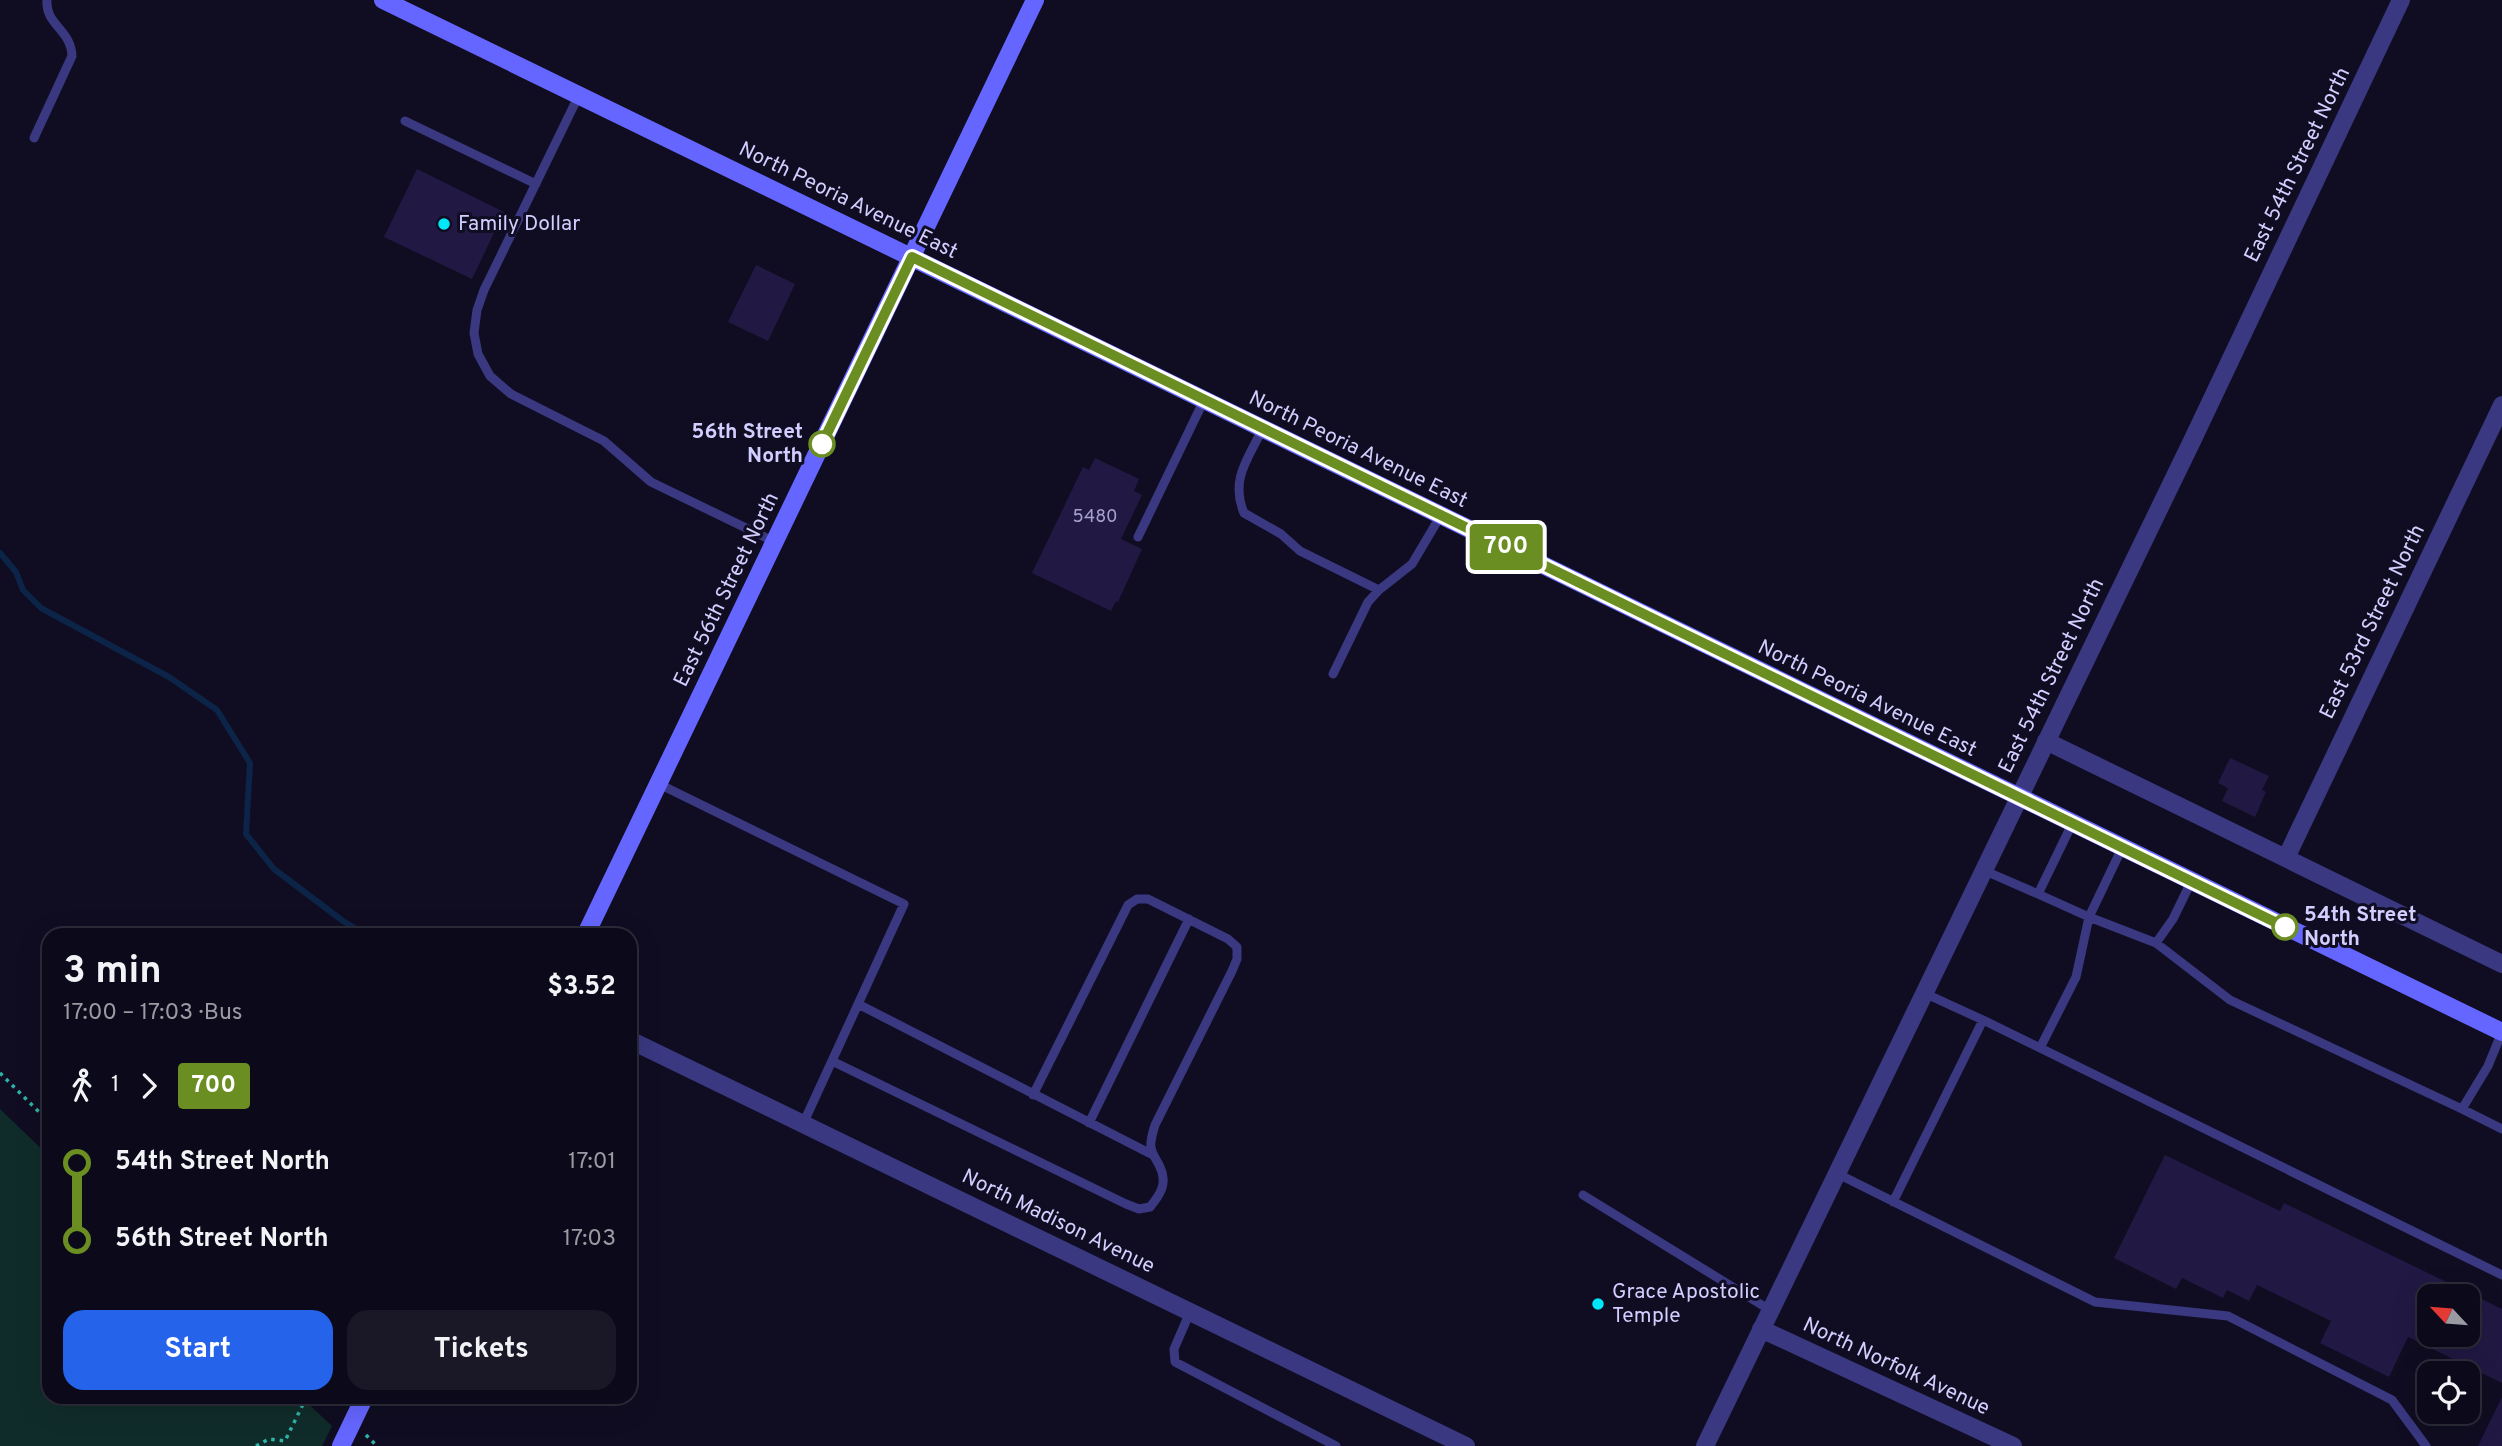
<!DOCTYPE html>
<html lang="en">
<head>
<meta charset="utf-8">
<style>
  :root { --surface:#0c0a1a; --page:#1a1827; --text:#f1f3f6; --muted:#9a9aa2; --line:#2c2b39; --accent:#2563eb }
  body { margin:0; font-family:Overpass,sans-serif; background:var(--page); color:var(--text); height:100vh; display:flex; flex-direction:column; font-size:26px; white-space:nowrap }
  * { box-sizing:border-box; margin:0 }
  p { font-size:23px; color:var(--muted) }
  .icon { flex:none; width:38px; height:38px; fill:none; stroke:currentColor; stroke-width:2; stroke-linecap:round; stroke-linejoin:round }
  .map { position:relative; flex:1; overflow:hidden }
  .drawer { position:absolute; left:42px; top:928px; width:595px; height:476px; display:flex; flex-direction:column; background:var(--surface); border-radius:21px; box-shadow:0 7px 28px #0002,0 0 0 2px var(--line) }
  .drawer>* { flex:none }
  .badge { padding:0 14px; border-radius:5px; font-size:24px; line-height:46px }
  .needle { width:46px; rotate:296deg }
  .buttons { position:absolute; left:2417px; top:1284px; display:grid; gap:14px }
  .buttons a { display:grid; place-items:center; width:63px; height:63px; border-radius:14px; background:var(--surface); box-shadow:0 7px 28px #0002,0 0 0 2px var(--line); font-size:35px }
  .map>.badge { position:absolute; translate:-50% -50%; box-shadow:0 0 0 4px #fff }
  .legs { display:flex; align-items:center; gap:10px; height:77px; padding:0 21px; font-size:23px }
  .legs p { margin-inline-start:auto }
  .head { display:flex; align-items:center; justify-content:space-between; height:119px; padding:0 21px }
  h1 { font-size:38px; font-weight:700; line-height:52px }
  .primary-button { display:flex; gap:14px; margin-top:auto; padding:14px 21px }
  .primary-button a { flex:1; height:80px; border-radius:21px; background:var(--accent); color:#fff; font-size:28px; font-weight:700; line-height:80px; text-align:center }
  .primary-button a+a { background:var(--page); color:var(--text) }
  ul { padding:0 21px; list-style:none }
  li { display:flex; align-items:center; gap:24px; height:77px; font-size:26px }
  li i { display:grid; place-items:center; width:10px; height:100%; margin:0 9px; background:currentColor }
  li i::after { content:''; width:18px; height:18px; margin:-9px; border:5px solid; border-radius:50%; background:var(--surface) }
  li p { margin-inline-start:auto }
  li:first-child i { background:linear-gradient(#0000 50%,currentColor 0) }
  li:last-child i { background:linear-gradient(currentColor 50%,#0000 0) }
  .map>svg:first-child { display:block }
  .green { fill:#102c2a }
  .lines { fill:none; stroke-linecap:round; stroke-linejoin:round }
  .stream { stroke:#0c2447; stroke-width:6 }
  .building { fill:#211943; fill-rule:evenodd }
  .path { stroke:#2eb3a7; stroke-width:3.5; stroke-dasharray:3.5 5; stroke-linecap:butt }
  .lane { stroke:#393881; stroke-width:9 }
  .street { stroke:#393881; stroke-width:18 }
  .secondary { stroke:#6566ff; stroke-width:18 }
  .line-1-casing { stroke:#fff; stroke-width:16 }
  .line-1 { stroke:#6b8e23; stroke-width:10 }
  .poi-dot { fill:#00e7f9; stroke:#100d22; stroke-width:2.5 }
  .stop-1-dot { fill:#fff; stroke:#6b8e23; stroke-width:3.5 }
  .labels { text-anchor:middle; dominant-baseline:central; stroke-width:6; stroke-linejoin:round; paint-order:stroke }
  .number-label { font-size:18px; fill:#a6a1d0 }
  .street-label { font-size:21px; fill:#d2ceff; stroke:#100d22 }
  .poi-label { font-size:21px; fill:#d2ceff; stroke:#100d22; text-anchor:start }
  .stop-label { font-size:21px; font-weight:bold; fill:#d2ceff; stroke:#100d22; text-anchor:end }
</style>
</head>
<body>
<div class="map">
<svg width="2502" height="1446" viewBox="0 0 2502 1446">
  <rect width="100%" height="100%" fill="#100d22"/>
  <path class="green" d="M0,1109l49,47v240l252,1 31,29 -10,20h-322z"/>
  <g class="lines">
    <path class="stream" d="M0,553l16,19 7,18 18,18 128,69 48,33 33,53 -4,71 28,35 69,52 22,13"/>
  </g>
  <path class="building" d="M417,169l87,43 -32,67 -88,-42z
    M756,265l39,19 -27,57 -40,-19z
    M1095,458l44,21 -5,12 8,4 -21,44 21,10 -24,53 -2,-1 -5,10 -79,-38 51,-106 6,3z
    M2230,758l39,18 -7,14 4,2 -11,25 -33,-16 6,-13 -10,-5z
    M2165,1155l115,56 4,-8 218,106v74l-94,-46 -19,40 -69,-34 11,-22 -74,-36 -8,16 -22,-11 -4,8 -41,-20 -6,11 -62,-31zM2429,1297h39v38h-39z
    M2502,1397v49h-24z"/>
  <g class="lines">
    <path class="path" d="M0,1073l49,49
      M326,1396l12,12
      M366,1435l11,11
      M256,1446l13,-7 16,2 22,-45"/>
    <path class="lane" d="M579,95l-95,195 -7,20 -3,23 4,21 12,22 21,18 93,47 47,41 124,60
      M405,121l131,63
      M34,138l38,-82c-1,-27 -27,-31 -25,-56
      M1263,428c-15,31 -33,51 -19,85l37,21 19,17 79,39
      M1138,537l66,-137
      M1333,674l35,-72 11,-12 33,-26 29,-49
      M659,784l245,120 -101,220
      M1983,870l55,24 34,-70
      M2038,894l51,23 33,-69
      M2156,943l74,57 232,109 26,-43 14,-34
      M858,1004l295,151
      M1983,1020l519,255
      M2040,1048l36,-71 13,-60 67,26 17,-24 18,-37
      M832,1061l294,143 13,5 11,-2c10,-12 18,-24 10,-40 -3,-7 -8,-12 -9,-20 -1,-7 2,-15 4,-22l77,-154 5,-12v-12l-9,-8 -80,-40h-11l-9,6 -95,190
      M2462,1109l40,20
      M1089,1123l100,-204
      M1836,1173l259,129 133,14 164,84 34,46
      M1583,1195l187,115
      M1893,1202l90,-182 -59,-27
      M1190,1312l-16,37 1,13 161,84"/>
    <path class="street" d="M2046,741l456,223
      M2286,858l216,-453
      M630,1040l836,406
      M1761,1329l252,117
      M1705,1446l487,-1005 209,-441"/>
    <path class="secondary" d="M383,0l2119,1032
      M586,934l449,-934
      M341,1446l24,-50"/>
  </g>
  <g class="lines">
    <defs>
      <path id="line-1" d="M822,444l90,-187 1373,670"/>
    </defs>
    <use href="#line-1" class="line-1-casing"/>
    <use href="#line-1" class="line-1"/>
  </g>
  <g class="poi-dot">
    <circle cx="444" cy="224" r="7"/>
    <circle cx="1598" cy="1304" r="7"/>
  </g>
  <g class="stop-1-dot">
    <circle cx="822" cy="444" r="12"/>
    <circle cx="2285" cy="927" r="12"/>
  </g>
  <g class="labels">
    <g class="number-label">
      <text x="1095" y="517">5480</text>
    </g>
    <g class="street-label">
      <text transform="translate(2298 165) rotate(-64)">East 54th Street North</text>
      <text transform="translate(848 201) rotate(26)">North Peoria Avenue East</text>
      <text transform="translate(1358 450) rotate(26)">North Peoria Avenue East</text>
      <text transform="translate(727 590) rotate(-64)">East 56th Street North</text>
      <text transform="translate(2373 622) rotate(-64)">East 53rd Street North</text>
      <text transform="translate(2052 676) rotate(-64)">East 54th Street North</text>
      <text transform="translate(1867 699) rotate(26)">North Peoria Avenue East</text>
      <text transform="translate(1058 1222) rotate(26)">North Madison Avenue</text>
      <text transform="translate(1896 1367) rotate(25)">North Norfolk Avenue</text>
    </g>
    <g class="poi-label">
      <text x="458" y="224">Family Dollar</text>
      <text x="1612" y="1292">Grace Apostolic<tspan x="1612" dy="24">Temple</tspan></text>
    </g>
    <g class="stop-label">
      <text x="803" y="432">56th Street<tspan x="803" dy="24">North</tspan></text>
      <text x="2304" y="915" text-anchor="start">54th Street<tspan x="2304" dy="24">North</tspan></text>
    </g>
  </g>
</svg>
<div class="buttons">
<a><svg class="needle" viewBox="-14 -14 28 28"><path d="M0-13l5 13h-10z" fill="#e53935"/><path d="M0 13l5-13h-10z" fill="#9a9aa2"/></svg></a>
<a><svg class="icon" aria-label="locate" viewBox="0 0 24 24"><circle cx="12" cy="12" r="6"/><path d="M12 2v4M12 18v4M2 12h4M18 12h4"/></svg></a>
</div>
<b class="badge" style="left:1506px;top:547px;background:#6b8e23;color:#fff">700</b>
<section class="drawer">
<div class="head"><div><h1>3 min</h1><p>17:00 – 17:03 · Bus</p></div><b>$3.52</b></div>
<div class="legs"><svg class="icon" aria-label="walk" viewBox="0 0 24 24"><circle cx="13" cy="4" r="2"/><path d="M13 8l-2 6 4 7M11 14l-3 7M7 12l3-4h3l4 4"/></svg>1<svg class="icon" aria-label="forward" viewBox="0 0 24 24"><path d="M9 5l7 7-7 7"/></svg><b class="badge" style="background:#6b8e23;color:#fff">700</b></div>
<ul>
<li><i style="color:#6b8e23"></i><b>54th Street North</b><p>17:01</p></li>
<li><i style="color:#6b8e23"></i><b>56th Street North</b><p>17:03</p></li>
</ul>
<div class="primary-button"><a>Start</a><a>Tickets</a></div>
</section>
</div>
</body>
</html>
